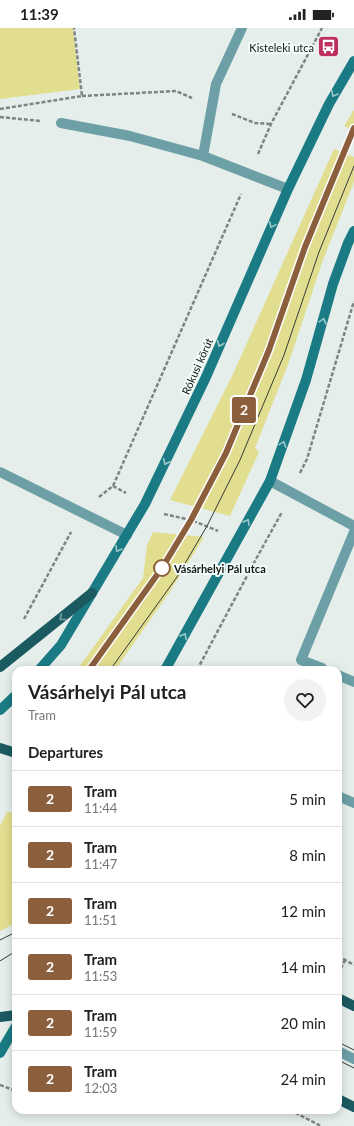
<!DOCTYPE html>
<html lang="en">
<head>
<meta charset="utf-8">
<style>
  :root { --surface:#fff; --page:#f2f2f2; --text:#222; --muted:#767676; --line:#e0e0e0 }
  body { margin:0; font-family:Lato,sans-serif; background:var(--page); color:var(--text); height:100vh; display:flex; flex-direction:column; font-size:15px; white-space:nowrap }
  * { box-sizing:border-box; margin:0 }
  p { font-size:13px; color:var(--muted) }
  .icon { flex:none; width:22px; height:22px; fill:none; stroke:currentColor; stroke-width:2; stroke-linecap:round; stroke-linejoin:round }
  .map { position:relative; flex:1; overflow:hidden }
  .panel { position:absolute; left:12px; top:638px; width:330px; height:448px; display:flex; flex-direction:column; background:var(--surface); border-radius:12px; box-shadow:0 2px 10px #0003 }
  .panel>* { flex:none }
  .badge { padding:0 8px; border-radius:3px; font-size:14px; line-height:26px }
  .map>.badge { position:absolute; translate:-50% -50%; box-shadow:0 0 0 2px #fff }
  h2 { padding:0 16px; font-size:15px; line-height:36px }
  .round { display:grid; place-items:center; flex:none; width:42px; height:42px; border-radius:21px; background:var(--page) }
  .overview { display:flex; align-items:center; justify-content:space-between; height:68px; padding:0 16px }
  h1 { font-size:19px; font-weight:700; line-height:30px }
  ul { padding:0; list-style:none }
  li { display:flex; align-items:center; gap:12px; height:56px; padding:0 16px; border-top:1px solid var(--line) }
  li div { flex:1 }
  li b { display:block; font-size:15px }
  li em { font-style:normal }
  li .badge { min-width:44px; font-weight:700; text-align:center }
  .status { display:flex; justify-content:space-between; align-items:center; height:28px; padding:0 20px; background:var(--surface); direction:ltr }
  .status svg { height:11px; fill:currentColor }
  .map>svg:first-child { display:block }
  .green { fill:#e2de8f }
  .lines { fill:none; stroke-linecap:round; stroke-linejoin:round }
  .path { stroke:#7e8482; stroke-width:2.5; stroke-dasharray:4 2; stroke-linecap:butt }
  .lane { stroke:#6ca0a6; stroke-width:10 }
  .secondary { stroke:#1a7b84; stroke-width:10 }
  .primary { stroke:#1a5a60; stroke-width:10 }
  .tram { stroke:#373b3a; stroke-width:1 }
  .oneway { stroke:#9cc8ca }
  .oneway2 { stroke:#7ba3a4 }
  .line-casing { stroke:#fff; stroke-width:9 }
  .line { stroke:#8b5e3c; stroke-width:6 }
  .stop-dot { fill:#fff; stroke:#8b5e3c; stroke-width:2 }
  .labels { text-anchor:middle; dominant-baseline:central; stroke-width:4; stroke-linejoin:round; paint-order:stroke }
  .poi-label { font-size:11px; fill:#141716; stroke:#f2fcf8; text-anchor:end }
  .street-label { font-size:11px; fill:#141716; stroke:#f2fcf8 }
  .stop-label { font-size:11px; font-weight:bold; fill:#141716; stroke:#f2fcf8; text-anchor:start }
</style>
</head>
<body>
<div class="status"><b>11:39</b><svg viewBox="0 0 49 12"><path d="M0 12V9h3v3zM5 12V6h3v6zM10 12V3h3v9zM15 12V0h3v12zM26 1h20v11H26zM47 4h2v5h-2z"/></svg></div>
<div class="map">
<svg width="354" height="1098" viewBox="0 0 354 1098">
  <rect width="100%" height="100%" fill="#e5eeeb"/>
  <path class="green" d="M0,0h73l7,61 -80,10z
    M354,82v21l-10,-5z
    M334,121l20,8v25l-31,78 -34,102 -34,86 4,4 -29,64 -60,-16 63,-126z
    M153,504l51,5 -35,56 -54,77h-38l66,-92 4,-33z
    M7,784l7,1 2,12v98l-16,8v-105z"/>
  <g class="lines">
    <path class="path" d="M82,68l94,-5 16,7
      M0,81l82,-13 -8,-68
      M232,86l23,9 16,1
      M0,89l41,4
      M258,126l13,-30 51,-96
      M300,445l7,-14 47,-158
      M113,458l13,7
      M99,469l14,-11 128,-292
      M164,486l27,6 27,11
      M24,591l47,-87
      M197,642l59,-111 26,-47
      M338,928l16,9
      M338,946l7,-14
      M0,1057l16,6
      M290,1082l31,16"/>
    <path class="lane" d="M242,0l-26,56 -13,72 85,33
      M61,95l69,13 73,20
      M0,444l127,63
      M270,453l84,45
      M321,642l1,-2 -21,-8 53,-128
      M338,647l16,7
      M338,768l16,7
      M338,1023l16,8"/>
    <path class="secondary" d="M39,642l22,-25 84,-141 61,-127 82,-188 41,-85 25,-43
      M165,642l105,-189 36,-101 27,-96 15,-41 6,-12
      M0,682l16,-15
      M0,1025l16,-27"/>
    <path class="primary" d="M0,639l92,-74
      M0,720l16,5
      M338,970l16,8
      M0,989l16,-2
      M338,1071l16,8"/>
    <path class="tram" d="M89,642l73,-102 29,-48 35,-67 43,-103 36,-103 49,-119
      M110,642l67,-93 30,-51 33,-66 44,-105 35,-103 35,-86
      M0,912l16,-8
      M0,933l16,-10
      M338,1014l16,8
      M338,1032l16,8"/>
  </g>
  <defs><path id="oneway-chevron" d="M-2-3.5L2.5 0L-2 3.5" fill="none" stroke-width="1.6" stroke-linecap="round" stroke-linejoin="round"/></defs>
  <g class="oneway">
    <use href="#oneway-chevron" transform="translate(334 66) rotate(120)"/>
    <use href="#oneway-chevron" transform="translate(272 197) rotate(114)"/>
    <use href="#oneway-chevron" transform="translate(323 293) rotate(-74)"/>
    <use href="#oneway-chevron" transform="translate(220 316) rotate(113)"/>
    <use href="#oneway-chevron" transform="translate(283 416) rotate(-70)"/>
    <use href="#oneway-chevron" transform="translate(166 434) rotate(115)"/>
    <use href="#oneway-chevron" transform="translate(247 494) rotate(-61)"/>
    <use href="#oneway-chevron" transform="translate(118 521) rotate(121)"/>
    <use href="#oneway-chevron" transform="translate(184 608) rotate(-61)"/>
  </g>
  <use class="oneway2" href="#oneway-chevron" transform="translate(62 590) rotate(141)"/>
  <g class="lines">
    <defs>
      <path id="line" d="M89,642l73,-102 29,-48 35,-67 43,-103 36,-103 49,-119"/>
    </defs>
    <use href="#line" class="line-casing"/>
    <use href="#line" class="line"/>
  </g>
  <defs>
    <symbol id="bus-square" viewBox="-11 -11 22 22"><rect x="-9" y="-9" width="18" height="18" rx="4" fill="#be305e" stroke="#f2fcf8"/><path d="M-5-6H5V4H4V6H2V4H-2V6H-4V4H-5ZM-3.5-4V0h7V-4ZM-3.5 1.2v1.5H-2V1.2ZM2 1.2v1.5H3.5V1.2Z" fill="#fff"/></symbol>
  </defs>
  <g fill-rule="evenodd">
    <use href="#bus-square" x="316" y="6" width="25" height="25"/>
  </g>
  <circle class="stop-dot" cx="162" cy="540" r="8"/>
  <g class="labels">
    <g class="poi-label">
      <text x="314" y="19">Kisteleki utca</text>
    </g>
    <g class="street-label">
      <text transform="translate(197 338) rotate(-66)">Rókusi körút</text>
    </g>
    <g class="stop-label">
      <text x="174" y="540">Vásárhelyi Pál utca</text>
    </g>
  </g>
</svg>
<b class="badge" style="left:244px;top:382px;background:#8b5e3c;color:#fff">2</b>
<section class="panel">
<div class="overview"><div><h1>Vásárhelyi Pál utca</h1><p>Tram</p></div><a class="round"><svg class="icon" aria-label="heart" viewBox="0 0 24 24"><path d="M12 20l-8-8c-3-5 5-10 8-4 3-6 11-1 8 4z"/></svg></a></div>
<h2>Departures</h2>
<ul>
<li><span class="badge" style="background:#8b5e3c;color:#fff">2</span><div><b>Tram</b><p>11:44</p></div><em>5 min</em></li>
<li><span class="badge" style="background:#8b5e3c;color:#fff">2</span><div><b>Tram</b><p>11:47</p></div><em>8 min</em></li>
<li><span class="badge" style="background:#8b5e3c;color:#fff">2</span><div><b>Tram</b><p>11:51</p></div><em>12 min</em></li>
<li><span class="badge" style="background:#8b5e3c;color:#fff">2</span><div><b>Tram</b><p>11:53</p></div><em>14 min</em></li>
<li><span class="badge" style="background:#8b5e3c;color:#fff">2</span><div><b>Tram</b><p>11:59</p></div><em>20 min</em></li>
<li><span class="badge" style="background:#8b5e3c;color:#fff">2</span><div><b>Tram</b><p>12:03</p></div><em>24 min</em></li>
</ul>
</section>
</div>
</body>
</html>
